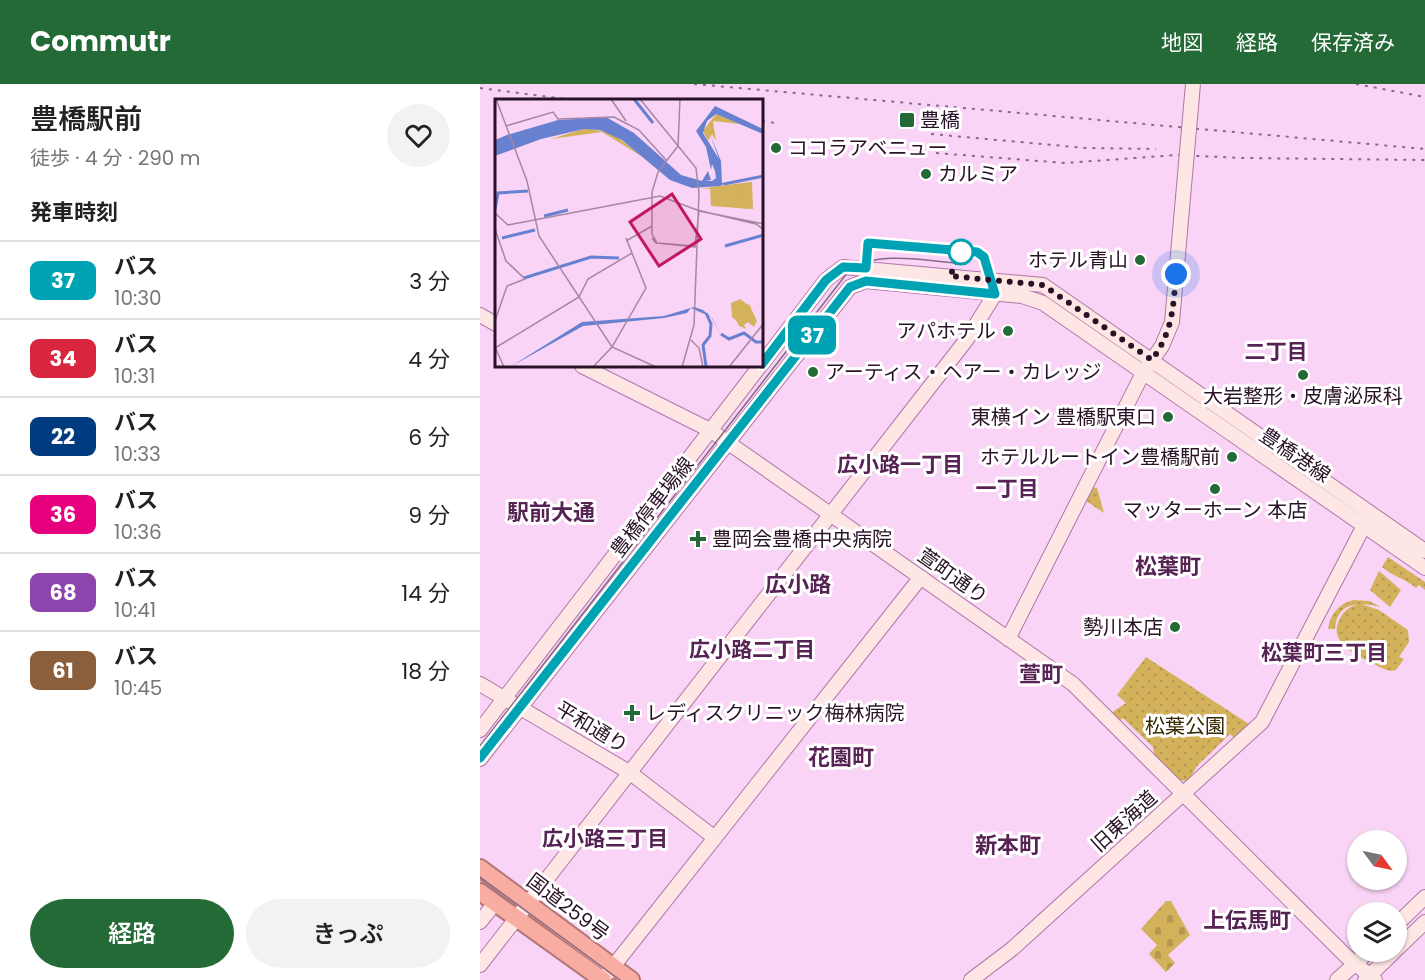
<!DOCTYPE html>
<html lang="ja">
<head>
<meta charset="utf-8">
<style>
  :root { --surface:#fff; --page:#f2f2f2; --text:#222; --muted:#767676; --line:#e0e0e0; --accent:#236a36 }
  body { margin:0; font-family:Poppins,"Noto Sans JP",sans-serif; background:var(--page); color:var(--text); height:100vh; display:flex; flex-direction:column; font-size:22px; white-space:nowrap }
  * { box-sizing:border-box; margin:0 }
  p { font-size:20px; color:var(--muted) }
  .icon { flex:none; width:33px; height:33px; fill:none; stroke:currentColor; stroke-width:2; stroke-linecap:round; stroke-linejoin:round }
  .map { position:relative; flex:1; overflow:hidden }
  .details { display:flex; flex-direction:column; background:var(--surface); width:480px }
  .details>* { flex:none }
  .badge { padding:0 12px; border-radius:9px; font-size:21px; line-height:39px }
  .needle { width:39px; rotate:123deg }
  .buttons { position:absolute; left:867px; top:746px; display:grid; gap:12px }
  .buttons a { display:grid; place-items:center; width:60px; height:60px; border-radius:50%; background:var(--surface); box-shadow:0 2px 4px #0004; font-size:30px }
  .you { position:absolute; width:30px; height:30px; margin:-15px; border:4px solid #fff; border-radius:50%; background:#1a73e8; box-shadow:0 0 0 9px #1a73e833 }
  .map>.badge { position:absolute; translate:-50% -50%; box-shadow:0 0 0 3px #fff }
  h2 { padding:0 30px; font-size:22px; line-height:54px }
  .round { display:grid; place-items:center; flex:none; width:63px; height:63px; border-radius:32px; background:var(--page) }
  .head { display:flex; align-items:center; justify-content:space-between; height:102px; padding:0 30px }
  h1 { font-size:28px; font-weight:600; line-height:45px }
  .primary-button { display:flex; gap:12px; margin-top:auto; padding:12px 30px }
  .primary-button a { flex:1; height:69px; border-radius:36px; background:var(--accent); color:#fff; font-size:24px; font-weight:600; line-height:69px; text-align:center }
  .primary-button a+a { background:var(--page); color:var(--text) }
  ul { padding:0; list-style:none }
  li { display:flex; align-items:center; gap:18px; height:78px; padding:0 30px; border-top:2px solid var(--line) }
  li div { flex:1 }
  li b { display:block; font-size:22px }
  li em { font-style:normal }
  li .badge { min-width:66px; font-weight:700; text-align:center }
  header { display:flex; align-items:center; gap:36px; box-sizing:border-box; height:84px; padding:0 30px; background:var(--accent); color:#fff }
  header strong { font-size:28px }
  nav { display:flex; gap:33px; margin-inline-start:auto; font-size:21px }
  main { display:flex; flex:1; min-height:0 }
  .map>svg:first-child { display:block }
  .green { fill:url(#green-dots) }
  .cemetery { fill:url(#cemetery-stones) }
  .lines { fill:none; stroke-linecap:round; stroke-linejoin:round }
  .secondary-casing { stroke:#af76ab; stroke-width:16 }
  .highway-casing { stroke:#b07676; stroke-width:20 }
  .secondary { stroke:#fde6e3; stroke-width:14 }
  .highway { stroke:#f9aca1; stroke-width:16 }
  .tram { stroke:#866984; stroke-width:1.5 }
  .rail { stroke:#866984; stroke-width:2; stroke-dasharray:3 6; stroke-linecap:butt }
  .secondary-bridge-casing { stroke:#af76ab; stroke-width:16; stroke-linecap:butt }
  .secondary-bridge { stroke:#fde6e3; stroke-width:14 }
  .line-casing { stroke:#fff; stroke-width:14 }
  .line { stroke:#00a3b4; stroke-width:9 }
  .walk { stroke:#291227; stroke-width:6; stroke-dasharray:0 10.8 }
  .poi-dot { fill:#236a36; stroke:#fff; stroke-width:2 }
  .stop-dot { fill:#fff; stroke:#00a3b4; stroke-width:3 }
  .labels { text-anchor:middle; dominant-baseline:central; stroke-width:6; stroke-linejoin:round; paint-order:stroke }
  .poi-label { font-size:20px; fill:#291227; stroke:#fff; text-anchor:start }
  .street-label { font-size:20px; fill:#291227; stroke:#fff }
  .park-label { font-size:20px; fill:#362700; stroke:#fff }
  .neighbourhood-label { font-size:21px; font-weight:bold; fill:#562354; stroke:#fff }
  .quarter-label { font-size:22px; font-weight:bold; fill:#562354; stroke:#fff }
  .inset-river { fill:none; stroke:#6781d0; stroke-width:3 }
  .inset-road { fill:none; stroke:#a686a3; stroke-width:1.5 }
  .view { fill:#c2185b; fill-opacity:0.15; stroke:#c2185b; stroke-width:3 }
  .inset-edge { fill:none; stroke:#291227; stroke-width:3 }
</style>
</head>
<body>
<header>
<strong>Commutr</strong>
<nav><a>地図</a><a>経路</a><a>保存済み</a></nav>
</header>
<main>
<section class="details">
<div class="head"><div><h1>豊橋駅前</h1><p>徒歩 · 4 分 · 290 m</p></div><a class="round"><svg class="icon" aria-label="heart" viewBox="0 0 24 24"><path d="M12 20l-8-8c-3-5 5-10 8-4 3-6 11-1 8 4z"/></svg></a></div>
<h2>発車時刻</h2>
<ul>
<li><span class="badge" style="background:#00a3b4;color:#fff">37</span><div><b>バス</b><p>10:30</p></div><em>3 分</em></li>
<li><span class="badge" style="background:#d7263d;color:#fff">34</span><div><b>バス</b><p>10:31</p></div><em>4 分</em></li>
<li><span class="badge" style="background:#003b80;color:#fff">22</span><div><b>バス</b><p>10:33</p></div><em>6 分</em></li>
<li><span class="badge" style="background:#e6007e;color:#fff">36</span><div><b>バス</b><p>10:36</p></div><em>9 分</em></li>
<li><span class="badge" style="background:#8e44ad;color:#fff">68</span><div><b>バス</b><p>10:41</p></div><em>14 分</em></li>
<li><span class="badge" style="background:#8b5e3c;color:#fff">61</span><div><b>バス</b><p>10:45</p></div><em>18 分</em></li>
</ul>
<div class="primary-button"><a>経路</a><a>きっぷ</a></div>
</section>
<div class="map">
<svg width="945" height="896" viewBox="0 0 945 896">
  <defs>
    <pattern id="green-dots" width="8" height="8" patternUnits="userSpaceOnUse" patternTransform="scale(1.5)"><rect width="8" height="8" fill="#d3b25b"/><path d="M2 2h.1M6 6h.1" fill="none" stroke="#b5984f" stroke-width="1.8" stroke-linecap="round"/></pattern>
    <pattern id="cemetery-stones" width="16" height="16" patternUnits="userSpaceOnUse" patternTransform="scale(1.5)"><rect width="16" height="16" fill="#d3b25b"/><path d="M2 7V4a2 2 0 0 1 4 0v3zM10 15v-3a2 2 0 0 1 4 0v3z" fill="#b5984f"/></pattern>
  </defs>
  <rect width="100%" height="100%" fill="#f9d4f6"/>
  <path class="green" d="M612,403l5,1 7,25 -18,-12z
    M908,473l37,25v8l-6,-5 -3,3c-12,-10 -24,-12 -34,-21z
    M899,487l22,19 -11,17 -20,-17z
    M873,516l16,1 12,6c-21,-5 -44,-6 -46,22h-7c2,-15 11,-25 25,-29z
    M881,520l18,6 29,20 1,12 -10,15 5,2 -8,11c-9,3 -17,-4 -26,-8 -18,-9 -45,-23 -28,-47 5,-7 11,-10 19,-11z
    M666,573l103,67 -15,14 -4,-4 -33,32 -9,15 -10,-1 -23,-22 -2,-11 -30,-29 -4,3 -8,-8 15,-10 -9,-8z"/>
  <path class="cemetery" d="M686,817h5l19,34 -22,20 7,8 -9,9 -17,-18 8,-9 -16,-16z"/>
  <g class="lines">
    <defs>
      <path id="secondary" d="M0,231l16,9
        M282,280l64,-84 17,-13 200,18 382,266
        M102,282l128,64 363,254 273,272 29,24
        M528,555l135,-266 19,-27 10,-24
        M0,600l149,88 86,66
        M0,646l280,-364
        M0,675l370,-472 16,-6 156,15 21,7 382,265
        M0,838l15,-19
        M916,841l29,-28
        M916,866l29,-28
        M0,881l487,-626 28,-45
        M128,889l313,-396
        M491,896l41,-31 250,-227 106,-204
        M857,896l32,-29
        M885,896l30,-29"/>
      <path id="highway" d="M0,784l151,112
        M0,808l123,88"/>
    </defs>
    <use href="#secondary" class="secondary-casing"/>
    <use href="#highway" class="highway-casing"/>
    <use href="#secondary" class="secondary"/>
    <use href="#highway" class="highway"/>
    <path class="tram" d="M0,662l368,-474c26,-24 85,-10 118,-8
      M0,793l140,103"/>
    <path class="rail" d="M214,0l731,65
      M876,0l69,13
      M0,4l93,12
      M282,37l13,2
      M451,50l155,14 70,1
      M456,69l129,10 112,-8 66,3 182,2"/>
    <defs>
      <path id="secondary-bridge" d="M692,238l21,-238"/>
    </defs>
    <use href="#secondary-bridge" class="secondary-bridge-casing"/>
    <use href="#secondary-bridge" class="secondary-bridge"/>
  </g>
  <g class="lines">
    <defs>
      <path id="line" d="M0,674l370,-471 16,-6 129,13 -11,-37 -7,-5 -109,-9 -2,25 -23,-1 -17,13 -64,84"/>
    </defs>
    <use href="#line" class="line-casing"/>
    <use href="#line" class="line"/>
    <path class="walk" d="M481,168l-11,24 93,9 109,75c21,-30 21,-51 24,-86"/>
  </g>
  <g class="poi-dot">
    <rect x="419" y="28" width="16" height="16" rx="3"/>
    <circle cx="296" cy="64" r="6"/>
    <circle cx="446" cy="90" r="6"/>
    <circle cx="660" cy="176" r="6"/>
    <circle cx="528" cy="247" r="6"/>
    <circle cx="333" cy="288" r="6"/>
    <circle cx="823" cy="291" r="6"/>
    <circle cx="688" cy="333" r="6"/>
    <circle cx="752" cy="373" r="6"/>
    <circle cx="735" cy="405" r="6"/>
    <path d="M215 446h6v6h6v6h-6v6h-6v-6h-6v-6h6z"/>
    <circle cx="695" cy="543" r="6"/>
    <path d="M149 620h6v6h6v6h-6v6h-6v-6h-6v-6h6z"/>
  </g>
  <circle class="stop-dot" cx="481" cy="168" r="12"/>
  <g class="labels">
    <g class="poi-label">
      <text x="440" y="36">豊橋</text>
      <text x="308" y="64">ココラアベニュー</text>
      <text x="458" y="90">カルミア</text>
      <text x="648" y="176" text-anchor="end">ホテル青山</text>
      <text x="516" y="247" text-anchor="end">アパホテル</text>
      <text x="345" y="288">アーティス・ヘアー・カレッジ</text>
      <text x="823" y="312" text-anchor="middle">大岩整形・皮膚泌尿科</text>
      <text x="676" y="333" text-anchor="end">東横イン 豊橋駅東口</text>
      <text x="740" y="373" text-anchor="end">ホテルルートイン豊橋駅前</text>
      <text x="735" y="426" text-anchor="middle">マッターホーン 本店</text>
      <text x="232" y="455">豊岡会豊橋中央病院</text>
      <text x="683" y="543" text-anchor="end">勢川本店</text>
      <text x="166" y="629">レディスクリニック梅林病院</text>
    </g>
    <g class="street-label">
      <text transform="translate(815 371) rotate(34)">豊橋港線</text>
      <text transform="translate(172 423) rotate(-52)">豊橋停車場線</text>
      <text transform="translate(473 492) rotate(35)">萱町通り</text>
      <text transform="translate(112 643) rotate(31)">平和通り</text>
      <text transform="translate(644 737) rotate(-42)">旧東海道</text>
      <text transform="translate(88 823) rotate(37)">国道259号</text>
    </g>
    <g class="park-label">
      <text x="705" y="642">松葉公園</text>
    </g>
    <g class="neighbourhood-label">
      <text x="796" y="267">二丁目</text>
      <text x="420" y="380">広小路一丁目</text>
      <text x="527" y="404">一丁目</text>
      <text x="272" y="565">広小路二丁目</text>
      <text x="844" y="568">松葉町三丁目</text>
      <text x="125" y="754">広小路三丁目</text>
    </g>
    <g class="quarter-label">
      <text x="71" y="428">駅前大通</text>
      <text x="688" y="482">松葉町</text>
      <text x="318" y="500">広小路</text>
      <text x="561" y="590">萱町</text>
      <text x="361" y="673">花園町</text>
      <text x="528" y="761">新本町</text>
      <text x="767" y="836">上伝馬町</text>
    </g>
  </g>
  <g transform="translate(15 15)">
    <rect width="268" height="268" fill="#f9d4f6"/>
    <path d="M91,29l26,5 34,26 -44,-27 -51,7zM257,83l1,27 -42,-3 -1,-19z" fill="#d3b25b"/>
    <path d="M221,15l24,10 -27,-3 3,20 -4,-7 -4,7 -5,-10zM257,83l-5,4 -19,1 -2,5 4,4 -2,7 3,-7 -1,9 2,-1 1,-9 1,-1 3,7 7,-2 -1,-7 -8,1 7,-2 3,9 -7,3 14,6 -14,-1 -1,-4 -1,4 -7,-2 -2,-3 -16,3v-17h-11zM245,200l11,8 -13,14 8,8 -14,-12 -1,-14z" fill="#d3b25b"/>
    <path d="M254,205l8,17 -3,6 -6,-5 -4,3 2,4 -7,-3 -4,-8z" fill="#d3b25b"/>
    <path d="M220,7l48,23v5l-47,-20 -9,7 -4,12 16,26 -9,-25 11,27 1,22h5l-7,3 -28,2 -22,-8 -48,-40 -22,-10 -16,-1 -43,10 -46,17v-16l12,-5 51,-15 48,-3 28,16 47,42 21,6 6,-10 3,9 -6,1h7l4,-3 -1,-7 -3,-7 -1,6 -5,-23 -10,-16zM199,208l9,3 9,8 10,19 -11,-20 -20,-9 -4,5 -23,5 -81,8 -73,41 72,-45 82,-6z" fill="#6781d0"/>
    <path class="inset-river" d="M139,0l19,24M229,85l40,-8M0,110l3,-16 30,-2M49,117l24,-6M7,139l33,-8M230,147l39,-11M29,179l67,-21 28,1M211,214l5,11 -1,12 -7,9 3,21M226,235l8,5 15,-6 12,9h8"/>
    <path class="inset-road" d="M1,0l31,82 12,55 73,111 44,20M116,0l15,22M145,0l56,69 3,25 -5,132 -12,42M185,0l-2,47 -20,26 -6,20v42l5,9 39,4M11,27l47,-14 5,7 56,-2 25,13 28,31M202,111l59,14 8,6M0,114l13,12 152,-29 37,14M0,130l11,32 19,18 -18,7 -12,35M157,139l4,5 39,3 4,-35 65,13M131,142l26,-15M196,241l8,8 4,19M0,248l9,20M0,249l84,-51 9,-18 44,-26M98,268l19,-20 34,-59 -20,-50M234,268l35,-44"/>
    <path class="view" d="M177,95l29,45 -42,27 -29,-44z"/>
    <rect width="268" height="268" class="inset-edge"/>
  </g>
</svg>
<div class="buttons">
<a><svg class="needle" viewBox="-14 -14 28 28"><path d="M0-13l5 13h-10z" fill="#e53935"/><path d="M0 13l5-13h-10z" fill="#767676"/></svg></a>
<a><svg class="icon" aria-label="layers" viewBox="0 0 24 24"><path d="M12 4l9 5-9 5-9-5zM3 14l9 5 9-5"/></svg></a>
</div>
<div class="you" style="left:696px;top:190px"></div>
<b class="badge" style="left:332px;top:251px;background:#00a3b4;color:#fff">37</b>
</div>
</main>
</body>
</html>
